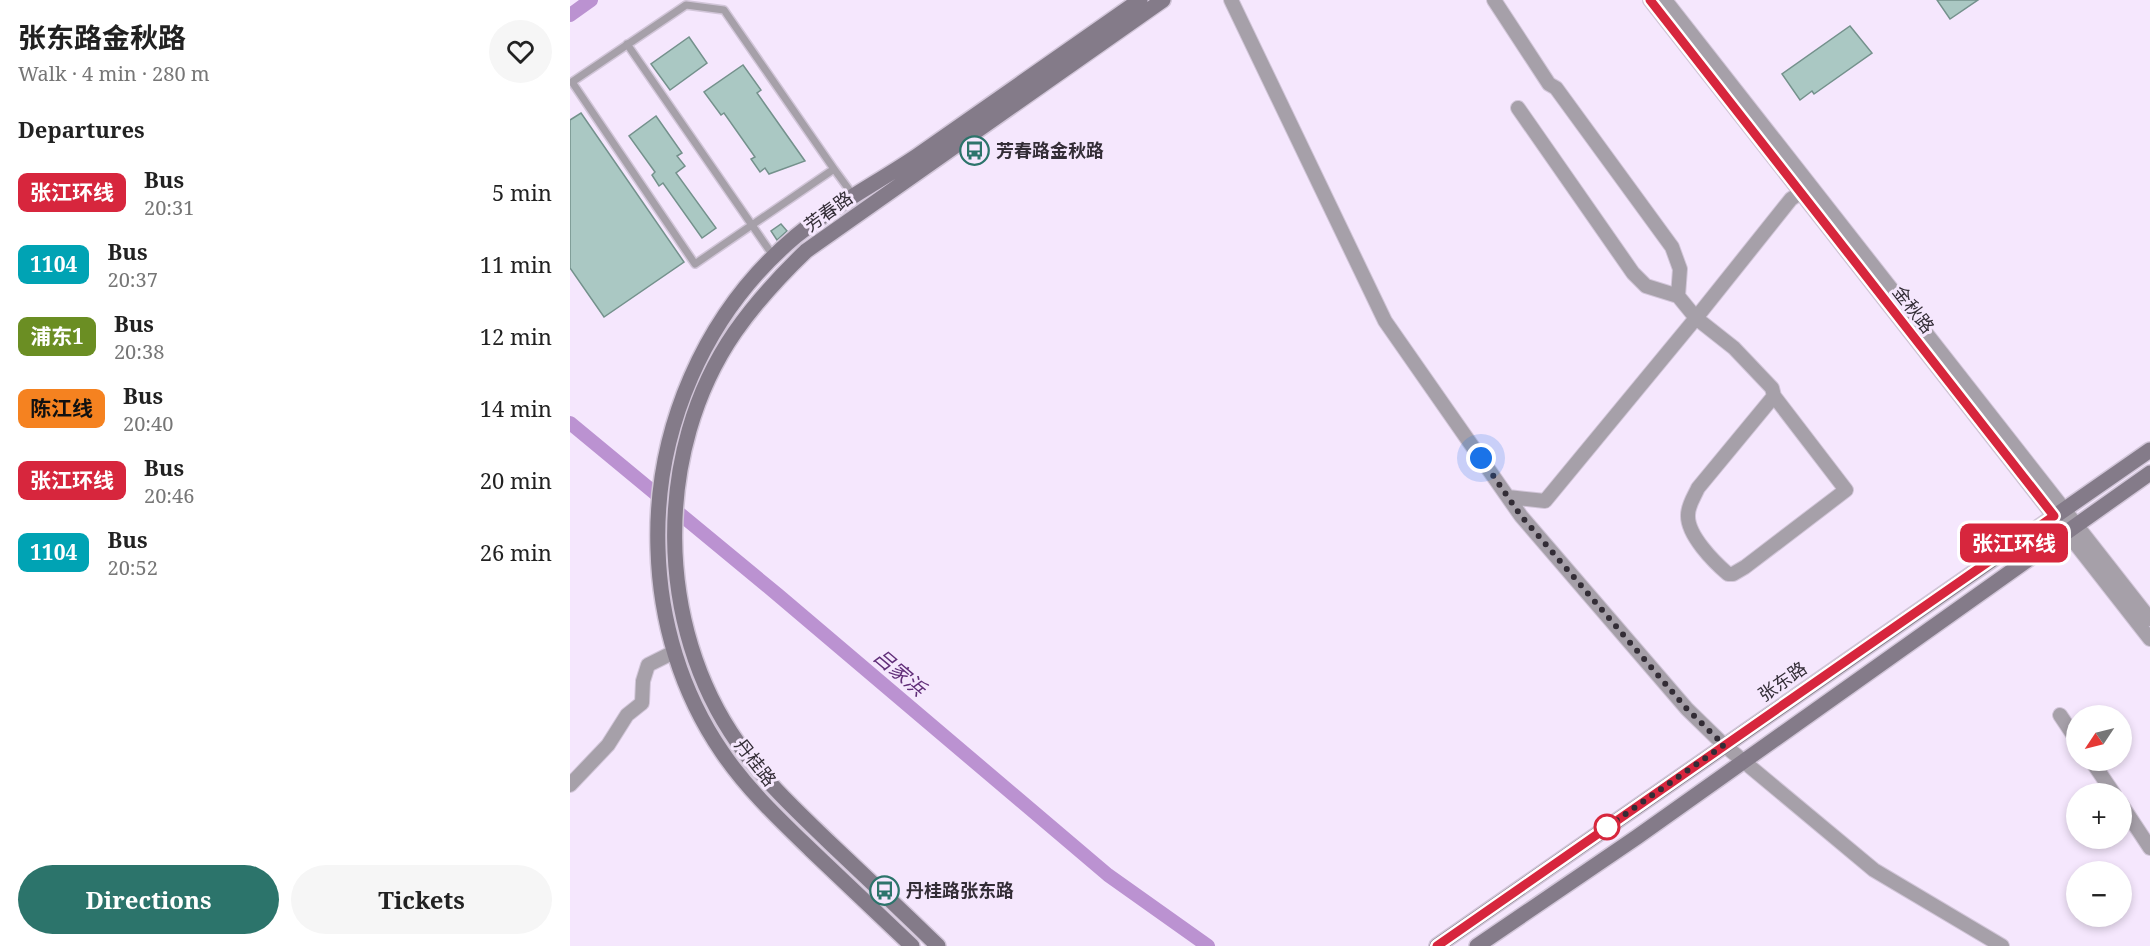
<!DOCTYPE html>
<html lang="en">
<head>
<meta charset="utf-8">
<style>
  :root { --surface:#fff; --page:#f6f6f6; --text:#222; --muted:#767676; --accent:#2c746b }
  body { margin:0; font-family:"Noto Serif","Noto Sans SC",serif; background:var(--page); color:var(--text); height:100vh; display:flex; flex-direction:column; font-size:22px; white-space:nowrap }
  * { box-sizing:border-box; margin:0 }
  p { font-size:20px; color:var(--muted) }
  .icon { flex:none; width:33px; height:33px; fill:none; stroke:currentColor; stroke-width:2; stroke-linecap:round; stroke-linejoin:round }
  .map { position:relative; flex:1; overflow:hidden }
  .sheet { display:flex; flex-direction:column; background:var(--surface); width:570px }
  .sheet>* { flex:none }
  .badge { padding:0 12px; border-radius:9px; font-size:21px; line-height:39px }
  .needle { width:39px; rotate:235deg }
  .buttons { position:absolute; left:1496px; top:705px; display:grid; gap:12px }
  .buttons a { display:grid; place-items:center; width:66px; height:66px; border-radius:50%; background:var(--surface); box-shadow:0 3px 9px #0003; font-size:30px }
  .you { position:absolute; width:30px; height:30px; margin:-15px; border:4px solid #fff; border-radius:50%; background:#1a73e8; box-shadow:0 0 0 9px #1a73e833 }
  .map>.badge { position:absolute; translate:-50% -50%; box-shadow:0 0 0 3px #fff }
  h2 { padding:0 18px; font-size:22px; line-height:54px }
  .round { display:grid; place-items:center; flex:none; width:63px; height:63px; border-radius:32px; background:var(--page) }
  .overview { display:flex; align-items:center; justify-content:space-between; height:102px; padding:0 18px }
  h1 { font-size:28px; font-weight:700; line-height:45px }
  .cta { display:flex; gap:12px; margin-top:auto; padding:12px 18px }
  .cta a { flex:1; height:69px; border-radius:36px; background:var(--accent); color:#fff; font-size:24px; font-weight:700; line-height:69px; text-align:center }
  .cta a+a { background:var(--page); color:var(--text) }
  ul { padding:0; list-style:none }
  li { display:flex; align-items:center; gap:18px; height:72px; padding:0 18px }
  li div { flex:1 }
  li b { display:block; font-size:22px }
  li em { font-style:normal }
  li .badge { min-width:66px; font-weight:700; text-align:center }
  main { display:flex; flex:1; min-height:0 }
  .map>svg:first-child { display:block }
  .lines { fill:none; stroke-linecap:round; stroke-linejoin:round }
  .canal { stroke:#bb92d1; stroke-width:14 }
  .building { fill:#aac8c3; stroke:#74918c; stroke-width:1.5 }
  .lane-casing { stroke:#d2c6d9; stroke-width:10 }
  .street-casing { stroke:#d2c6d9; stroke-width:16 }
  .secondary-casing { stroke:#d2c6d9; stroke-width:18 }
  .lane { stroke:#a6a0a9; stroke-width:7 }
  .street { stroke:#a6a0a9; stroke-width:14 }
  .secondary { stroke:#847b89; stroke-width:15 }
  .line-casing { stroke:#fff; stroke-width:14 }
  .line { stroke:#d7263d; stroke-width:9 }
  .walk { stroke:#332d36; stroke-width:6; stroke-dasharray:0 10.8 }
  .stop-dot { fill:#fff; stroke:#d7263d; stroke-width:3 }
  .labels { text-anchor:middle; dominant-baseline:central; stroke-width:6; stroke-linejoin:round; paint-order:stroke }
  .poi-label { font-size:18px; font-weight:bold; fill:#332d36; stroke:#f5e7fd; text-anchor:start }
  .street-label { font-size:18px; fill:#332d36; stroke:#f5e7fd }
  .water-label { font-size:20px; font-style:italic; fill:#612e79; stroke:#f5e7fd }
</style>
</head>
<body>
<main>
<section class="sheet">
<div class="overview"><div><h1>张东路金秋路</h1><p>Walk · 4 min · 280 m</p></div><a class="round"><svg class="icon" aria-label="heart" viewBox="0 0 24 24"><path d="M12 20l-8-8c-3-5 5-10 8-4 3-6 11-1 8 4z"/></svg></a></div>
<h2>Departures</h2>
<ul>
<li><span class="badge" style="background:#d7263d;color:#fff">张江环线</span><div><b>Bus</b><p>20:31</p></div><em>5 min</em></li>
<li><span class="badge" style="background:#00a3b4;color:#fff">1104</span><div><b>Bus</b><p>20:37</p></div><em>11 min</em></li>
<li><span class="badge" style="background:#6b8e23;color:#fff">浦东1</span><div><b>Bus</b><p>20:38</p></div><em>12 min</em></li>
<li><span class="badge" style="background:#f58220;color:#111">陈江线</span><div><b>Bus</b><p>20:40</p></div><em>14 min</em></li>
<li><span class="badge" style="background:#d7263d;color:#fff">张江环线</span><div><b>Bus</b><p>20:46</p></div><em>20 min</em></li>
<li><span class="badge" style="background:#00a3b4;color:#fff">1104</span><div><b>Bus</b><p>20:52</p></div><em>26 min</em></li>
</ul>
<div class="cta"><a>Directions</a><a>Tickets</a></div>
</section>
<div class="map">
<svg width="1580" height="946" viewBox="0 0 1580 946">
  <rect width="100%" height="100%" fill="#f5e7fd"/>
  <g class="lines">
    <path class="canal" d="M0,15l21,-15
      M0,423l208,172 330,280 100,71"/>
  </g>
  <path class="building" d="M1367,0h41l-28,19z
    M1280,26l22,27 -58,41 -2,-3 -12,9 -18,-26z
    M119,37l18,26 -37,27 -19,-26z
    M173,65l18,25 -4,3 48,68 -36,13 -4,-6 -5,4 -9,-13 4,-2 -31,-44 -3,2 -17,-23z
    M11,113l103,149 -80,55 -34,-49v-148z
    M86,116l26,37 -5,3 8,10 -9,7 40,55 -14,10 -39,-55 -4,3 -7,-11 3,-3 -26,-36z
    M211,224l6,7 -10,9 -6,-9z"/>
  <g class="lines">
    <defs>
      <path id="lane" d="M116,5l38,5 110,159 -139,95 -123,-182z
        M57,44l147,213
        M264,169l19,26"/>
      <path id="street" d="M661,0l154,321 136,195 166,193 37,36 150,125 128,76
        M924,0l55,84 7,4 116,159 8,22 -2,27
        M1080,0l500,639
        M1095,0l485,619
        M948,108l115,165 13,13 32,10 18,22 38,30 38,40 2,8 -76,92c-4,9 -10,17 -10,27 -1,20 26,47 40,59h5l12,-7 101,-77 -72,-94
        M938,497l37,4 151,-183 95,-119 9,-6
        M1490,715l16,24
        M1521,760l23,34
        M0,785l38,-40 19,-30 15,-12 1,-22 5,-16 26,-13
        M1551,804l29,44"/>
      <path id="secondary" d="M342,946c-34,-32 -67,-64 -101,-96 -32,-31 -64,-61 -89,-98 -41,-60 -62,-131 -64,-203 -4,-118 46,-236 138,-313 38,-31 81,-53 121,-80 75,-52 149,-104 223,-156
        M368,946c-36,-35 -72,-69 -108,-103 -33,-32 -66,-62 -92,-100 -83,-117 -85,-292 -3,-411 21,-30 45,-56 71,-81l357,-251
        M867,946l713,-496
        M907,946l160,-109 513,-364"/>
    </defs>
    <use href="#lane" class="lane-casing"/>
    <use href="#street" class="street-casing"/>
    <use href="#secondary" class="secondary-casing"/>
    <use href="#lane" class="lane"/>
    <use href="#street" class="street"/>
    <use href="#secondary" class="secondary"/>
  </g>
  <g class="lines">
    <defs>
      <path id="line" d="M867,946l617,-430 -404,-516"/>
    </defs>
    <use href="#line" class="line-casing"/>
    <use href="#line" class="line"/>
    <path class="walk" d="M911,458l40,58 15,17 151,176 37,36 -117,82"/>
  </g>
  <defs>
    <symbol id="bus-ring" viewBox="-11 -11 22 22"><circle r="9.5" fill="#f5e7fd" stroke="#2c746b" stroke-width="1.5"/><path d="M-5-6H5V4H4V6H2V4H-2V6H-4V4H-5ZM-3.5-4V0h7V-4ZM-3.5 1.2v1.5H-2V1.2ZM2 1.2v1.5H3.5V1.2Z" fill="#2c746b"/></symbol>
  </defs>
  <g fill-rule="evenodd">
    <use href="#bus-ring" x="388" y="134" width="33" height="33"/>
    <use href="#bus-ring" x="298" y="874" width="33" height="33"/>
  </g>
  <circle class="stop-dot" cx="1037" cy="827" r="12"/>
  <g class="labels">
    <g class="poi-label">
      <text x="426" y="150">芳春路金秋路</text>
      <text x="336" y="890">丹桂路张东路</text>
    </g>
    <g class="street-label">
      <text transform="translate(258 211) rotate(-36)">芳春路</text>
      <text transform="translate(1344 309) rotate(52)">金秋路</text>
      <text transform="translate(1212 681) rotate(-35)">张东路</text>
      <text transform="translate(186 762) rotate(52)">丹桂路</text>
    </g>
    <g class="water-label">
      <text transform="translate(330 672) rotate(40)">吕家浜</text>
    </g>
  </g>
</svg>
<div class="buttons">
<a><svg class="needle" viewBox="-14 -14 28 28"><path d="M0-13l5 13h-10z" fill="#e53935"/><path d="M0 13l5-13h-10z" fill="#767676"/></svg></a>
<a>+</a>
<a>−</a>
</div>
<div class="you" style="left:911px;top:458px"></div>
<b class="badge" style="left:1444px;top:543px;background:#d7263d;color:#fff">张江环线</b>
</div>
</main>
</body>
</html>
